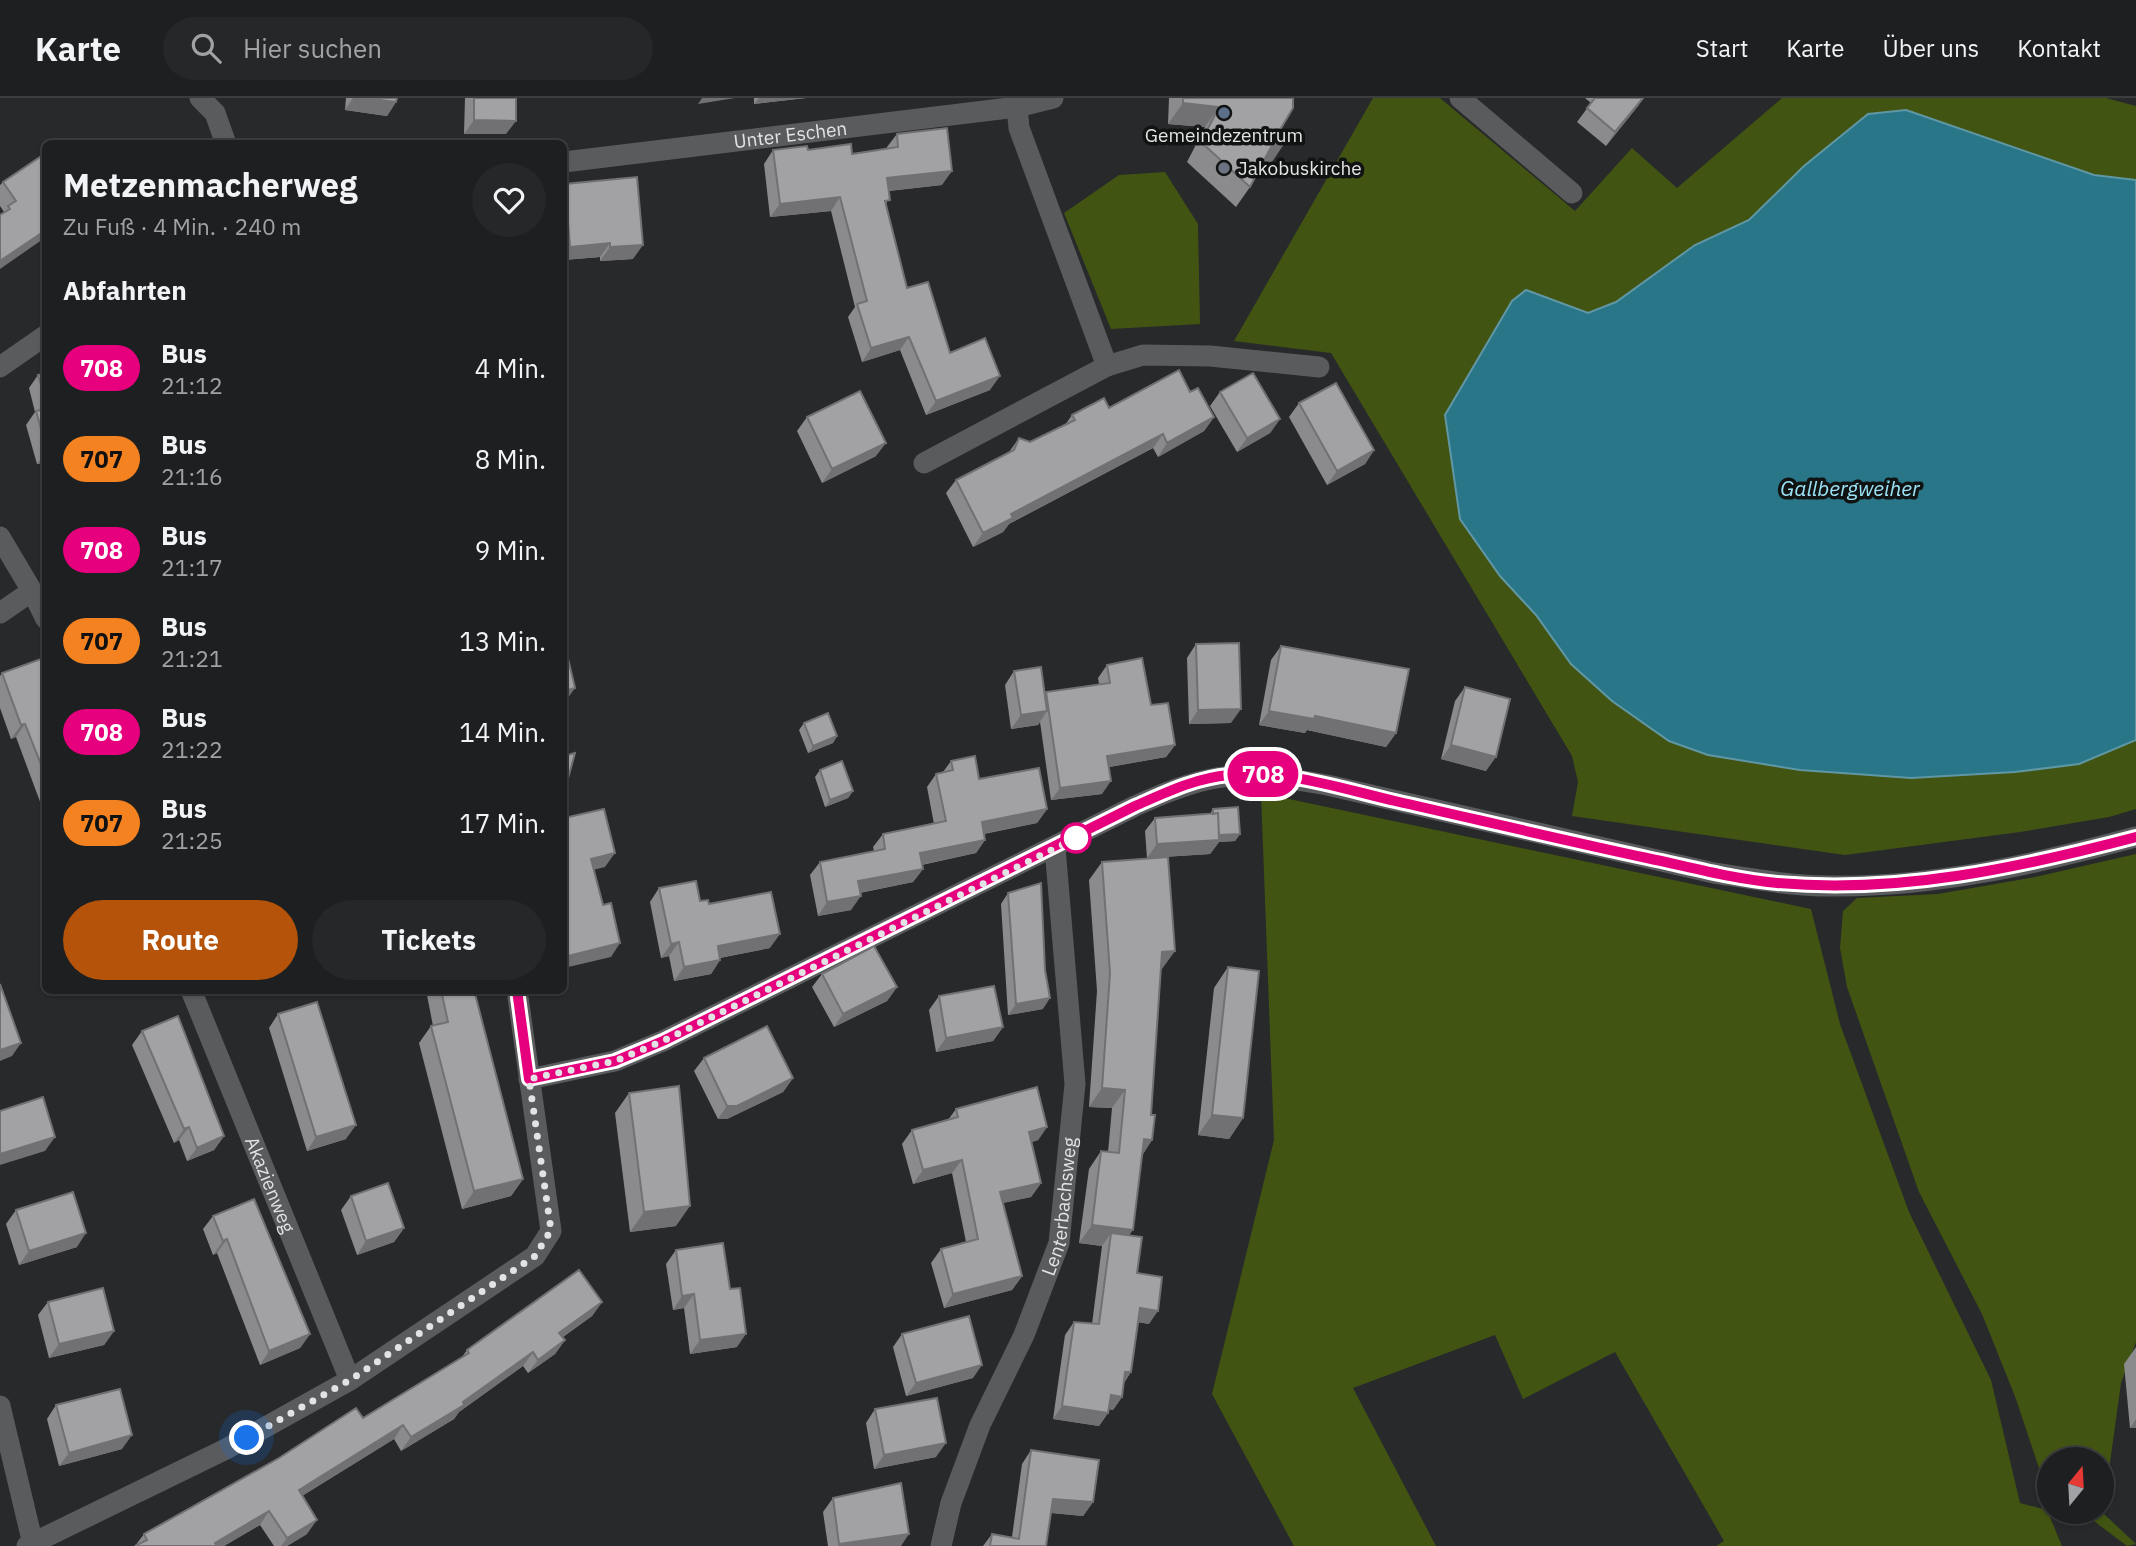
<!DOCTYPE html>
<html lang="de">
<head>
<meta charset="utf-8">
<style>
  :root { --surface:#1d1f20; --page:#252729; --text:#f1f3f6; --muted:#a0a2a5; --line:#3b3d3e; --accent:#b45309 }
  body { margin:0; font-family:"IBM Plex Sans",sans-serif; background:var(--page); color:var(--text); height:100vh; display:flex; flex-direction:column; font-size:26px; white-space:nowrap }
  * { box-sizing:border-box; margin:0 }
  p { font-size:23px; color:var(--muted) }
  .icon { flex:none; width:38px; height:38px; fill:none; stroke:currentColor; stroke-width:2; stroke-linecap:round; stroke-linejoin:round }
  .map { position:relative; flex:1; overflow:hidden }
  .sheet { position:absolute; left:42px; top:42px; width:525px; height:854px; display:flex; flex-direction:column; background:var(--surface); border-radius:10px; box-shadow:0 2px 5px #0004,0 0 0 2px var(--line) }
  .sheet>* { flex:none }
  .badge { padding:0 14px; border-radius:23px; font-size:24px; line-height:46px }
  .needle { width:46px; rotate:18deg }
  .tools { position:absolute; left:2037px; top:1349px; display:grid; gap:14px }
  .tools a { display:grid; place-items:center; width:77px; height:77px; border-radius:50%; background:var(--surface); box-shadow:0 2px 5px #0004,0 0 0 2px var(--line); font-size:35px }
  .you { position:absolute; width:35px; height:35px; margin:-18px; border:5px solid #fff; border-radius:50%; background:#1a73e8; box-shadow:0 0 0 10px #1a73e833 }
  .map>.badge { position:absolute; translate:-50% -50%; box-shadow:0 0 0 4px #fff }
  h2 { padding:0 21px; font-size:26px; line-height:63px }
  .round { display:grid; place-items:center; flex:none; width:74px; height:74px; border-radius:37px; background:var(--page) }
  .headline { display:flex; align-items:center; justify-content:space-between; height:119px; padding:0 21px }
  h1 { font-size:33px; font-weight:700; line-height:52px }
  .action { display:flex; gap:14px; margin-top:auto; padding:14px 21px }
  .action a { flex:1; height:80px; border-radius:42px; background:var(--accent); color:#fff; font-size:28px; font-weight:700; line-height:80px; text-align:center }
  .action a+a { background:var(--page); color:var(--text) }
  ul { padding:0; list-style:none }
  li { display:flex; align-items:center; gap:21px; height:91px; padding:0 21px }
  li div { flex:1 }
  li b { display:block; font-size:26px }
  li em { font-style:normal }
  li .badge { min-width:77px; font-weight:700; text-align:center }
  header { display:flex; align-items:center; gap:42px; box-sizing:border-box; height:98px; padding:0 35px; background:var(--surface); border-bottom:2px solid var(--line) }
  header strong { font-size:33px }
  nav { display:flex; gap:38px; margin-inline-start:auto; font-size:24px }
  .search { width:490px; height:63px; background:var(--page); display:flex; align-items:center; gap:18px; box-sizing:border-box; padding:0 24px; border-radius:38px; color:var(--muted); font-size:26px }
  .map>svg:first-child { display:block }
  .green { fill:#425412 }
  .water { fill:#287688; stroke:#6097a4; stroke-width:2 }
  .lines { fill:none; stroke-linecap:round; stroke-linejoin:round }
  .minor { stroke:#595b5d; stroke-width:21 }
  .wall { fill:#8b8b8e }
  .shaded-wall { fill:#717174 }
  .building { fill:#a2a2a5; stroke:#717174; stroke-width:2 }
  .line-casing { stroke:#fff; stroke-width:16 }
  .line { stroke:#e6007e; stroke-width:10 }
  .walk { stroke:#e2e3e4; stroke-width:7; stroke-dasharray:0 12.6 }
  .service-dot { fill:#5c6f8a; stroke:#111212; stroke-width:2.5 }
  .worship-dot { fill:#6b7280; stroke:#111212; stroke-width:2.5 }
  .stop-dot { fill:#fff; stroke:#e6007e; stroke-width:3.5 }
  .labels { text-anchor:middle; dominant-baseline:central; stroke-width:7; stroke-linejoin:round; paint-order:stroke }
  .street-label { font-size:19px; fill:#e2e3e4; stroke:#111212 }
  .poi-label { font-size:19px; fill:#e2e3e4; stroke:#111212 }
  .water-label { font-size:21px; font-style:italic; fill:#9be4f7; stroke:#111212 }
</style>
</head>
<body>
<header>
<strong>Karte</strong>
<div class="search"><svg class="icon" aria-label="search" viewBox="0 0 24 24"><circle cx="10" cy="10" r="6"/><path d="M15 15l6 6"/></svg>Hier suchen</div>
<nav><a>Start</a><a>Karte</a><a>Über uns</a><a>Kontakt</a></nav>
</header>
<div class="map">
<svg width="2136" height="1448" viewBox="0 0 2136 1448">
  <rect width="100%" height="100%" fill="#27292b"/>
  <path class="green" d="M1373,0h67l135,113 57,-63 45,40 105,-90h324l30,8v74l-42,-5 -188,-65 -38,4 -64,52 -55,54 -54,25 -79,57 -28,11 -62,-23 -26,286 36,39 172,140 92,15 111,8 104,-6 63,-8 58,-24v69l-27,8 -89,15 -175,23 -273,-39 6,-34 -6,-26 -241,-403 -97,-12z
    M1165,74l33,52 2,100 -89,5 -47,-116 55,-38z
    M1261,695l550,116 29,115 69,188 82,168 29,123 27,7 15,36h-346l8,-5 -109,-189 -92,47 -28,-64 -142,53 83,158h-142l-82,-152 62,-254z
    M2136,756v488l-15,41 -18,130 33,31 -9,2 -45,-34h20v-52h-53v25l-6,-5 -27,-81 -34,-85 -63,-122 -72,-205 -7,-39 3,-37 14,-13 81,-4 97,-17z"/>
  <path class="water" d="M1906,12l188,65 42,5v560l-57,24 -64,8 -104,6 -111,-8 -92,-15 -39,-14 -57,-40 -41,-37 -35,-49 -36,-39 -40,-57 -15,-104 67,-114 14,-11 62,23 28,-11 79,-57 54,-25 55,-54 64,-52z"/>
  <g class="lines">
    <g class="minor">
      <path d="M200,0l15,15 11,31"/>
      <path d="M1460,0l112,95"/>
      <path d="M1017,9l2,21 88,238 36,-11 67,1 109,11"/>
      <path id="s1" d="M564,64l453,-55 36,-9"/>
      <path d="M0,269l46,-32"/>
      <path d="M924,365l183,-97"/>
      <path d="M0,439l32,54 -32,22"/>
      <path d="M32,493l14,28"/>
      <path id="s2" d="M191,892l159,390"/>
      <path d="M529,981l86,-18 48,-20 472,-235c79,-36 107,-36 192,-21l387,88c39,6 77,13 117,13 104,1 205,-22 305,-49"/>
      <path d="M0,1308l33,138"/>
      <path d="M27,1448l199,-97 124,-69 185,-124 16,-25 -34,-241"/>
      <path id="s3" d="M941,1448l10,-43 29,-78 44,-90 35,-92 16,-159 -20,-236"/>
    </g>
  </g>
  <path class="wall" d="M346,0h51l-1,4 -9,14 -42,-6z
    M465,0h51l-10,36h-42z
    M754,0h52l-52,6z
    M1169,0h124l-13,32 -8,32 -11,4 -11,21 -14,20 -49,-45 18,-35 -37,-3z
    M1585,0h59l-38,48 -29,-24 14,-19z
    M897,36l45,51 -53,6 -3,15 21,82 43,65 40,37 -64,25 -26,-65 -38,12 -14,-45 7,-10 -24,-96 -61,6 -6,-53 9,-14h35l44,4 35,-5v-2z
    M46,55l-46,116 3,-55 1,-2 -4,-6v-21l3,-3z
    M565,86l68,75 -33,2v-4l-36,3v-75z
    M46,275v98l-3,-8 -6,1 -11,-39 9,-13 -6,-24 9,-13z
    M1190,294l24,25 -10,14 -46,26 -5,-9 -144,76 -6,8 -30,15 -27,-54 10,-13 53,-28 10,-14 11,4 35,-17 7,-10z
    M1220,294l60,27 -10,14 -33,19 -27,-46z
    M1299,305l75,47 -9,14 -38,21 -38,-68z
    M807,319l69,39 -54,27 -25,-52z
    M1196,546l35,79 -42,1 -2,-66z
    M1281,548l115,87 -10,14 -79,-17 -2,3 -46,-8 12,-65z
    M1107,567l44,40 24,40 -9,12 -57,10 -7,27 -51,6 -11,-78 -2,3 -27,4 -6,-44 9,-14 31,22 1,-1 53,-8 -1,-6z
    M46,574v134l-4,1 -26,-70 -5,2 -11,-31v-32l2,-3z
    M1465,589l21,84 -45,-12 14,-58z
    M804,625l33,13 -4,7 -25,10 -9,-23z
    M951,663l28,18 68,30 -10,14 -53,11 1,6 -9,13 -54,12 1,4 -10,13 -53,11 -9,17 -33,6 -8,-41 10,-13 54,-11 -1,-4 10,-13 51,-10 -7,-37 9,-13 7,-2z
    M820,672l33,21 -5,7 -23,9 -10,-30z
    M1213,711l27,25 -5,7 -16,1 -9,12 -63,4 -2,-27 10,-13 55,-4z
    M1102,764l60,107 -1,1 -10,145 1,25 -10,15 -13,81 20,88 -11,-2 -7,50 -7,11 -2,14 -9,13 -4,-1 -1,4 -9,13 -46,-7 12,-84 9,-13 18,2 10,-78 -23,-3 10,-74 12,-18 7,1 4,-44 -23,-1 8,-116 -8,-111z
    M659,790l50,16 61,44 -50,10v2l-9,14 -37,7 -5,-25 -8,2 -11,-56z
    M1008,795l35,116 -35,6 -7,-111z
    M1228,869l15,151 -14,21 -31,-4 16,-147z
    M822,876l75,13 -10,14 -53,26 -22,-40z
    M426,892h48l49,189 -12,17 -49,13 -43,-166 12,-17h2z
    M939,898l64,31 -10,14 -57,11 -7,-42z
    M278,916l68,125 -39,12 -38,-123z
    M142,933l82,105 -10,14 -27,11 -8,-21 -5,3 -42,-98z
    M704,960l89,20 -10,14 -56,27h-9l-24,-48z
    M629,995l47,133 -46,6 -15,-119z
    M956,1011l91,18 -9,13 -6,2 9,41 -10,14 -29,6 20,73 -10,14 -68,18 -13,-45 10,-14 25,-7 -14,-69 -39,11 -11,-40 10,-14 36,-10z
    M351,1098l53,32 -10,14 -37,13 -16,-45z
    M16,1112l61,37 -58,18 -13,-41z
    M213,1118l97,118 -10,14 -40,17 -43,-112 -4,2 -10,-26z
    M676,1152l61,97 -47,7 -6,-46 -11,2 -7,-46z
    M48,1204l66,29 -10,14 -55,13 -11,-43z
    M602,1204l-10,14 -29,21 2,3 -10,14 -27,19 -5,-7 -64,46 -5,7 -53,32 -7,-12 -92,57 5,38 -20,12h-13l-14,-21 -36,21h-89l9,-12 219,-116 99,-61 5,-7z
    M902,1236l71,44 -67,18 -13,-49z
    M2136,1249v81h-6l-6,-64z
    M56,1307l66,44 -63,17 -12,-47z
    M875,1311l61,48 -62,12 -8,-46z
    M1031,1352l62,52 -10,14 -32,-3 -5,33h-63l9,-12 20,3 10,-73z
    M833,1400l68,48h-73l-5,-34z"/>
  <path class="shaded-wall" d="M353,0h12l31,4 -9,14 -42,-6z
    M702,0h33l-37,6z
    M759,0h47l-52,6z
    M1643,0l-4,7 -33,41 9,-14z
    M1183,5l36,4 -14,20 -37,-3z
    M474,22l42,1 -10,13h-42z
    M1286,43l-14,21 -15,5 14,-20z
    M952,73l-10,14 -65,7 10,-14z
    M840,99l-9,14 -61,6 10,-13z
    M46,132v7l-46,32v-8z
    M610,145l-10,14 -36,3v-4l6,-9z
    M643,147l-10,14 -33,2 10,-14z
    M909,239l-9,13 -38,12 9,-14z
    M1000,278l-10,14 -64,25 10,-14z
    M1214,319l-10,14 -46,26 9,-14z
    M1280,321l-10,14 -33,19 10,-14z
    M1163,336l-10,14 -144,76 -6,8 -30,15 10,-14 28,-19z
    M886,345l-10,13 -54,27 10,-14z
    M1374,352l-9,14 -38,21 10,-14z
    M46,354v7l-3,4 -6,1z
    M575,590l-10,14 -1,1v-12z
    M1241,611l-10,14 -42,1 9,-14z
    M1047,613l-9,14 -27,4 10,-14z
    M1269,613l46,5 81,17 -10,14 -79,-17 -2,3 -46,-8z
    M25,626l-9,13 -5,2 10,-14z
    M837,638l-4,7 -25,10 5,-7z
    M1175,647l-9,12 -68,12 9,-13z
    M1451,647l45,12 -10,14 -45,-12z
    M1111,683l-9,13 -51,6 9,-12z
    M853,693l-5,7 -23,9 5,-7z
    M1047,711l-10,14 -65,13 10,-14z
    M1240,736l-5,7 -16,1 -9,12 -63,4 10,-14 57,-9z
    M985,742l-9,13 -66,14 10,-14z
    M615,755l-10,14 -24,6 10,-14z
    M923,771l-10,13 -65,13 10,-14z
    M861,798l-10,14 -33,6 9,-14z
    M780,836l-10,14 -62,12 10,-14z
    M679,844l-10,14 -8,2 10,-14z
    M620,845l-9,14 -47,11v-11z
    M1175,853l-13,18 -13,1 13,-18z
    M720,862l-9,14 -37,7 10,-14z
    M897,889l-10,14 -53,26 9,-13z
    M1050,900l-7,11 -35,6 8,-11z
    M1003,929l-10,14 -57,11 10,-14z
    M21,945l-9,13 -12,5v-11z
    M793,980l-10,14 -56,27h-9l9,-13z
    M1102,990l23,2 -13,18 -23,-1z
    M1212,1017l31,3 -14,21 -31,-4z
    M356,1027l-10,14 -39,12 9,-14z
    M189,1029l-10,13 -5,3 10,-14z
    M1047,1029l-9,13 -18,5 9,-13z
    M224,1038l-10,14 -27,11 10,-13z
    M55,1039l-10,14 -45,14v-11z
    M1144,1041l8,1 -12,19z
    M962,1062l-10,13 -39,11 10,-14z
    M523,1081l-12,17 -49,13 12,-18z
    M1041,1085l-10,14 -41,9 10,-14z
    M690,1108l-14,20 -46,6 14,-20z
    M1092,1127l41,5 -13,18 -9,-15 -9,13 -23,-3z
    M404,1130l-10,14 -37,13 9,-14z
    M86,1135l-9,14 -58,18 10,-14z
    M227,1141l-10,14 -4,2 10,-14z
    M1022,1178l-10,14 -68,18 9,-14z
    M694,1196l-10,14 -11,2 9,-14z
    M602,1204l-10,14 -42,30 9,-13z
    M1140,1210l18,3 -9,13 -18,-3z
    M114,1233l-10,14 -55,13 10,-14z
    M310,1236l-10,14 -40,17 9,-14z
    M746,1236l-9,13 -47,7 10,-14z
    M565,1242l-10,14 -27,19 10,-13z
    M533,1254l-10,14 -64,46 -5,7 -53,32 10,-14 52,-35z
    M982,1267l-9,13 -67,18 10,-13z
    M1125,1274h6l-9,13z
    M1111,1297l11,2 -9,13 -11,-2z
    M1062,1308l46,7 -9,13 -46,-7z
    M2136,1321v9h-6z
    M403,1327l-9,14 -105,65 10,-14z
    M132,1337l-10,14 -63,17 10,-13z
    M946,1345l-10,14 -62,12 10,-14z
    M1053,1401l40,3 -10,14 -40,-4z
    M269,1413l-9,14 -36,21h-11l2,-3z
    M317,1422l-10,14 -20,12h-6l6,-8z
    M909,1436l-8,12h-63l1,-2z"/>
  <path class="building" d="M365,0h32l-1,4z
    M474,0h42v23l-42,-1z
    M1183,0h110v10l-13,22 6,11 -15,6 -21,40 -49,-45 18,-35 -36,-4z
    M1595,0h48l-28,34 -28,-24z
    M947,30l5,43 -65,7 3,22 -5,1 22,87 21,-6 22,71 35,-15 15,38 -64,25 -27,-64 -38,11 -14,-44 10,-3 -27,-104 -60,7 -7,-54 34,-4 1,4 43,-6 1,10 46,-7 -1,-13z
    M46,55v77l-46,31v-46l10,-6 -2,-3 8,-5 -13,-19z
    M637,79l6,68 -33,2v-4l-40,4 -5,-63z
    M1179,272l11,22 8,-4 16,29 -47,26 -4,-9 -152,80 2,4 -30,15 -27,-53 58,-30 5,-12 11,4 45,-22 -3,-5 32,-17 5,10z
    M46,275v27l-8,-25z
    M1253,275l27,46 -33,19 -27,-46z
    M1336,285l38,67 -37,21 -38,-68z
    M860,293l26,52 -54,26 -25,-52z
    M46,311v37l-10,-35z
    M1239,545l2,66 -43,1 -2,-66z
    M1281,548l128,23 -13,64 -81,-17 -1,3 -45,-8z
    M567,556l8,34 -11,3v-36z
    M1142,560l9,47 17,-2 7,42 -68,11 4,25 -51,7 -14,-96 64,-9 -3,-18z
    M41,561l5,13v105l-21,-53 -4,1 -19,-52z
    M1041,569l6,44 -26,4 -7,-44z
    M1465,589l45,12 -14,58 -45,-12z
    M828,615l9,23 -24,10 -9,-23z
    M575,655l-11,40v-37z
    M975,658l4,23 60,-11 8,41 -65,13 3,18 -65,13 3,16 -65,12 3,15 -34,6 -7,-40 65,-13 -2,-15 63,-13 -10,-47 17,-4 -2,-9z
    M842,663l11,30 -23,9 -10,-30z
    M1238,709l2,27 -21,1 -1,-22 -5,1v-5z
    M604,711l11,44 -24,6 12,46 8,-2 9,40 -56,14v-139z
    M1218,715l1,27 -62,4 -2,-26z
    M1168,759l7,94 -13,1 -11,163h4l-3,25 -8,-1 -11,91 -41,-5 9,-74 18,2 6,-63 -23,-2 8,-115 -8,-111z
    M696,783l4,20 8,-1 1,4 62,-12 9,42 -62,12 2,14 -36,7 -5,-25 -8,2 -12,-56z
    M1041,785l4,87 5,28 -34,6 -8,-111z
    M874,848l23,41 -54,27 -21,-40z
    M1228,869l31,4 -16,147 -31,-3z
    M0,886l21,59 -21,7z
    M994,888l9,41 -57,11 -7,-42z
    M441,892h33l49,189 -49,12 -43,-165 17,-4z
    M317,904l39,123 -40,12 -38,-123z
    M178,918l46,120 -27,12 -8,-21 -5,2 -42,-98z
    M767,928l26,52 -56,28h-10l-23,-48z
    M679,988l11,120 -46,6 -15,-119z
    M1037,989l10,40 -18,5 12,51 -41,9 22,84 -69,18 -12,-45 37,-10 -16,-79 -39,10 -11,-40 46,-13 -2,-8z
    M43,999l12,40 -55,17v-43z
    M388,1085l16,45 -38,13 -15,-45z
    M73,1094l13,41 -57,18 -13,-41z
    M254,1101l56,135 -41,17 -42,-112 -4,2 -10,-25z
    M1111,1135l31,4 -5,36 25,4 -4,34 -18,-3 -9,64h-6l-3,25 -11,-2 -3,18 -46,-7 12,-84 25,2z
    M723,1145l7,46 10,-1 6,46 -46,6 -6,-46 -12,2 -6,-46z
    M579,1172l23,32 -43,31 6,7 -27,20 -5,-8 -70,50 1,3 -53,32 -8,-12 -104,65 18,30 -30,18 -18,-27 -54,32 2,3h-82l12,-6 -3,-6 135,-76 77,-50 7,10 106,-65 -2,-3z
    M103,1190l11,43 -55,13 -11,-42z
    M969,1218l13,49 -66,18 -14,-49z
    M120,1291l12,46 -63,18 -13,-48z
    M937,1300l9,45 -62,12 -9,-46z
    M1031,1352l68,10 -6,42 -40,-3 -7,47h-56l2,-12 27,5z
    M901,1385l8,51 -70,10 -6,-46z"/>
  <g class="lines">
    <defs>
      <path id="line" d="M517,892l12,89 86,-18 48,-20 472,-235c30,-13 60,-28 94,-31 55,-6 114,14 166,26 84,19 168,39 252,57 43,9 86,21 130,25 122,11 241,-15 359,-46"/>
    </defs>
    <use href="#line" class="line-casing"/>
    <use href="#line" class="line"/>
    <path class="walk" d="M247,1340l103,-58 185,-124 16,-26 -22,-151 86,-18 48,-20 413,-203"/>
  </g>
  <circle class="service-dot" cx="1224" cy="15" r="7"/>
  <circle class="worship-dot" cx="1224" cy="70" r="7"/>
  <circle class="stop-dot" cx="1076" cy="740" r="14"/>
  <g class="labels">
    <g class="street-label">
      <text stroke="none"><textPath href="#s1" startOffset="228">Unter Eschen</textPath></text>
      <text stroke="none"><textPath href="#s2" startOffset="210">Akazienweg</textPath></text>
      <text stroke="none"><textPath href="#s3" startOffset="362">Lenterbachsweg</textPath></text>
    </g>
    <g class="poi-label">
      <text x="1224" y="37">Gemeindezentrum</text>
      <text x="1238" y="70" text-anchor="start">Jakobuskirche</text>
    </g>
    <g class="water-label">
      <text x="1850" y="390">Gallbergweiher</text>
    </g>
  </g>
</svg>
<div class="tools">
<a><svg class="needle" viewBox="-14 -14 28 28"><path d="M0-13l5 13h-10z" fill="#e53935"/><path d="M0 13l5-13h-10z" fill="#a0a2a5"/></svg></a>
</div>
<div class="you" style="left:247px;top:1340px"></div>
<b class="badge" style="left:1263px;top:676px;background:#e6007e;color:#fff">708</b>
<section class="sheet">
<div class="headline"><div><h1>Metzenmacherweg</h1><p>Zu Fuß · 4 Min. · 240 m</p></div><a class="round"><svg class="icon" aria-label="heart" viewBox="0 0 24 24"><path d="M12 20l-8-8c-3-5 5-10 8-4 3-6 11-1 8 4z"/></svg></a></div>
<h2>Abfahrten</h2>
<ul>
<li><span class="badge" style="background:#e6007e;color:#fff">708</span><div><b>Bus</b><p>21:12</p></div><em>4 Min.</em></li>
<li><span class="badge" style="background:#f58220;color:#111">707</span><div><b>Bus</b><p>21:16</p></div><em>8 Min.</em></li>
<li><span class="badge" style="background:#e6007e;color:#fff">708</span><div><b>Bus</b><p>21:17</p></div><em>9 Min.</em></li>
<li><span class="badge" style="background:#f58220;color:#111">707</span><div><b>Bus</b><p>21:21</p></div><em>13 Min.</em></li>
<li><span class="badge" style="background:#e6007e;color:#fff">708</span><div><b>Bus</b><p>21:22</p></div><em>14 Min.</em></li>
<li><span class="badge" style="background:#f58220;color:#111">707</span><div><b>Bus</b><p>21:25</p></div><em>17 Min.</em></li>
</ul>
<div class="action"><a>Route</a><a>Tickets</a></div>
</section>
</div>
</body>
</html>
